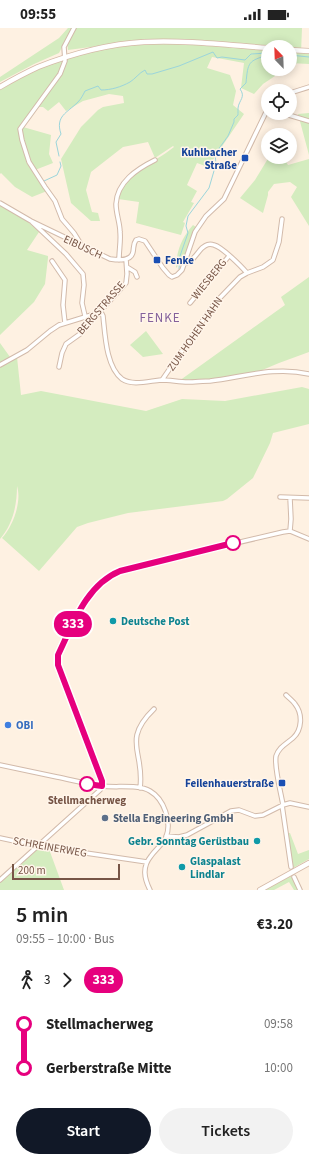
<!DOCTYPE html>
<html lang="en">
<head>
<meta charset="utf-8">
<style>
  :root { --surface:#fff; --page:#f2f2f2; --text:#222; --muted:#767676; --accent:#111827 }
  body { margin:0; font-family:"Source Sans 3",sans-serif; background:var(--page); color:var(--text); height:100vh; display:flex; flex-direction:column; font-size:15px; white-space:nowrap }
  * { box-sizing:border-box; margin:0 }
  p { font-size:13px; color:var(--muted) }
  .icon { flex:none; width:22px; height:22px; fill:none; stroke:currentColor; stroke-width:2; stroke-linecap:round; stroke-linejoin:round }
  .map { position:relative; height:862px; overflow:hidden }
  .side { display:flex; flex-direction:column; background:var(--surface); flex:1 }
  .side>* { flex:none }
  .badge { padding:0 8px; border-radius:13px; font-size:14px; line-height:26px }
  .needle { width:26px; rotate:337deg }
  .buttons { position:absolute; left:261px; top:12px; display:grid; gap:8px }
  .buttons a { display:grid; place-items:center; width:36px; height:36px; border-radius:50%; background:var(--surface); box-shadow:0 2px 10px #0003; font-size:20px }
  .scale { position:absolute; left:12px; bottom:10px; width:108px; box-sizing:border-box; padding-left:4px; border:2px solid #775546; border-top:0; font-size:11px; line-height:14px; white-space:nowrap; color:#775546; -webkit-text-stroke:3px #fff5ea; paint-order:stroke }
  .map>.badge { position:absolute; translate:-50% -50%; box-shadow:0 0 0 2px #fff }
  .legs { display:flex; align-items:center; gap:6px; height:44px; padding:0 16px; font-size:13px }
  .legs p { margin-inline-start:auto }
  .overview { display:flex; align-items:center; justify-content:space-between; height:68px; padding:0 16px }
  h1 { font-size:22px; font-weight:600; line-height:30px }
  .primary-button { display:flex; gap:8px; margin-top:auto; padding:8px 16px }
  .primary-button a { flex:1; height:46px; border-radius:24px; background:var(--accent); color:#fff; font-size:16px; font-weight:600; line-height:46px; text-align:center }
  .primary-button a+a { background:var(--page); color:var(--text) }
  ul { padding:0 16px; list-style:none }
  li { display:flex; align-items:center; gap:14px; height:44px; font-size:15px }
  li i { display:grid; place-items:center; width:6px; height:100%; margin:0 5px; background:currentColor }
  li i::after { content:''; width:10px; height:10px; margin:-5px; border:3px solid; border-radius:50%; background:var(--surface) }
  li p { margin-inline-start:auto }
  li:first-child i { background:linear-gradient(#0000 50%,currentColor 0) }
  li:last-child i { background:linear-gradient(currentColor 50%,#0000 0) }
  .status { display:flex; justify-content:space-between; align-items:center; height:28px; padding:0 20px; background:var(--surface); direction:ltr }
  .status svg { height:11px; fill:currentColor }
  .map>svg:first-child { display:block }
  .green { fill:#d4ecbf }
  .lines { fill:none; stroke-linecap:round; stroke-linejoin:round }
  .stream { stroke:#9bd5db; stroke-width:1 }
  .street-casing { stroke:#d2baaa; stroke-width:5.5 }
  .secondary-casing { stroke:#d5b9a7; stroke-width:6 }
  .street { stroke:#fff; stroke-width:3.5 }
  .secondary { stroke:#fff; stroke-width:4.5 }
  .line-1-casing { stroke:#fff; stroke-width:9 }
  .line-1 { stroke:#e6007e; stroke-width:6 }
  .transit-dot { fill:#1a4fb4; stroke:#fff5ea; stroke-width:1.5 }
  .stop-1-dot { fill:#fff; stroke:#e6007e; stroke-width:2 }
  .culture-dot { fill:#0f9aa8; stroke:#fff5ea; stroke-width:1.5 }
  .shop-dot { fill:#3f7fe0; stroke:#fff5ea; stroke-width:1.5 }
  .service-dot { fill:#5c6f8a; stroke:#fff5ea; stroke-width:1.5 }
  .labels { text-anchor:middle; dominant-baseline:central; stroke-width:3; stroke-linejoin:round; paint-order:stroke }
  .transit-label { font-size:11px; font-weight:bold; fill:#164399; stroke:#fff5ea; text-anchor:end }
  .street-label { font-size:11px; fill:#775546; stroke:#fff5ea }
  .culture-label { font-size:11px; font-weight:bold; fill:#0d838f; stroke:#fff5ea; text-anchor:start }
  .shop-label { font-size:11px; font-weight:bold; fill:#366cbe; stroke:#fff5ea; text-anchor:start }
  .stop-label { font-size:11px; font-weight:bold; fill:#775546; stroke:#fff5ea }
  .service-label { font-size:11px; font-weight:bold; fill:#4e5e75; stroke:#fff5ea; text-anchor:start }
  .quarter-label { font-size:13px; letter-spacing:1px; fill:#84619b; stroke:#fff5ea }
</style>
</head>
<body>
<div class="status"><b>09:55</b><svg viewBox="0 0 49 12"><path d="M0 12V9h3v3zM5 12V6h3v6zM10 12V3h3v9zM15 12V0h3v12zM26 1h20v11H26zM47 4h2v5h-2z"/></svg></div>
<div class="map">
<svg width="309" height="862" viewBox="0 0 309 862">
  <rect width="100%" height="100%" fill="#fef1e2"/>
  <path class="green" d="M68,0h4l-13,25 -25,11 -34,18v-5l59,-39z
    M75,0h227l-1,25h8v11l-19,-1v-16h-22v22h5l2,7 -12,8 -9,10 -13,-6 3,-25 -32,-6 -5,11 23,7 6,16 -3,14 11,9 -36,53 -11,-4 -10,22 10,6 -6,11 3,1 -11,19 2,1 -4,12 -45,-12 3,-21 -21,-3c9,-28 35,-35 56,-52l-1,-1 -18,12 -7,-16 -25,5 -32,25 -5,18 6,22 6,1 2,8h-9l-20,-18 -10,-44 20,-32 17,-17 5,-3 21,-4 -1,-7 -14,-2 -26,7 -17,10 -7,-9 -11,9 -5,-4h-6l25,-34 6,-16 38,-12 -38,5 -1,-9z
    M63,32c-2,4 -2,10 -5,15 -11,19 -28,34 -38,54l9,33 18,29 -15,6 -17,-10 -14,-14 -1,1v-84l37,-21z
    M309,85v42l-11,-41z
    M23,99l28,8 -2,19 4,9 -18,7 -9,-18 -5,-23z
    M269,129h14l5,8 21,-6v67l-18,-29 6,-10 -7,-5 -16,2 -6,8v3l-5,18 -23,-15 15,-18z
    M0,177l27,16 12,11 -12,18 21,6v2l-3,26 -11,18 -34,33z
    M193,197l3,2 -10,29 -10,12c0,-16 6,-31 17,-43z
    M309,249v75l-30,11 -19,8 -43,8 -27,2h-11l106,-76 -4,-8z
    M146,303l17,23 -20,3 -13,-12z
    M0,315l10,14 -10,7z
    M17,329l4,38 20,-4 105,20 36,-12 43,2 77,-14 7,2v35l-36,9 -3,10 -17,35 -26,21 -4,2 -95,12 -40,10 -11,4 -38,44 -37,-33c11,-12 20,-36 15,-52 0,19 -4,38 -17,53v-173z
    M288,805h2l8,21 11,-4v9l-16,9z
    M37,820l12,1 15,41h-64v-9z
    M291,848l7,14h-4l-5,-8 -15,8h-10z"/>
  <g class="lines">
    <path class="stream" d="M290,27l19,2
      M59,128l-3,-14 5,-8c-6,-18 6,-21 17,-32 3,-3 5,-7 7,-11l13,-5 3,4c10,0 20,-3 29,-8 5,-3 9,-9 15,-12l2,4h5l27,-8 34,-14 4,6 5,-1 23,3 6,-6 17,-1
      M44,153l13,-6 4,-9 -1,-4
      M179,241l1,-13 8,-23 -2,-7 2,-10 21,-28 7,-24 -1,-10 13,-18 6,-14v-3l4,-4c0,-2 0,-4 0,-7 1,-8 8,-11 2,-19l6,-6c2,-21 2,-22 22,-28"/>
    <defs>
      <path id="street" d="M74,0l-10,19 1,14 -5,13 -40,55 2,11 7,22 16,25 10,14 7,18 12,14 8,13
        M290,65l19,-6
        M282,85l27,8
        M0,175l31,18 79,38c7,1 21,3 23,-7 1,-5 0,-8 3,-12l3,-1 6,2 18,27 6,7 3,2 5,-2 5,-5 13,-38 11,-16 18,-17 44,-91
        M32,194l34,32 17,20 1,11 -2,18 3,13
        M119,232c0,-10 2,-19 1,-28 0,-9 -4,-18 -4,-28 1,-22 21,-35 39,-44
        M52,233l13,19 -2,25 2,18
        M184,236c9,-2 12,-10 18,-16 4,-3 7,-5 12,-3 8,2 27,21 33,28
        M127,239l8,5 2,5
        M190,275l39,-47
        M101,284l2,4c2,18 3,51 19,63 10,7 27,2 39,1 9,0 18,2 27,2 7,0 15,-1 22,-1 33,-4 65,-15 99,-7
        M0,337l27,-15 23,-19 9,-6 39,-12
        M59,339l3,-14 4,-9 14,-10 46,-51 1,-9 -1,-15
        M162,352l52,-76 26,-27 7,-4 16,-6 10,-7 6,-18 3,-23
        M280,469l29,1
        M290,503l1,-12 -1,-21
        M0,737c19,4 38,8 57,12 15,3 30,7 45,9 14,2 36,-2 48,5 14,8 22,31 16,46 -4,8 -10,12 -15,19 -9,11 -7,22 -1,34
        M102,758v-5l-45,-116 1,-10c12,-24 28,-66 52,-79 10,-6 21,-8 32,-11l141,-33 7,-1 19,8
        M140,760c5,-36 -19,-47 14,-79
        M282,777l9,62
        M283,777c-2,-12 -9,-38 -7,-49 3,-9 10,-12 17,-18 9,-8 10,-24 2,-34 -2,-3 -6,-6 -9,-9
        M166,808l13,1 8,-2 44,-24 8,-1 16,6 8,-1 20,-10 7,-2 19,4
        M0,810l38,8 109,16
        M294,849l6,13
        M0,852l100,-90 2,-4"/>
      <path id="secondary" d="M290,22l19,1
        M0,59c12,-7 25,-14 38,-20 33,-13 70,-23 106,-25 41,-2 83,3 124,6
        M260,862l49,-27"/>
    </defs>
    <use href="#street" class="street-casing"/>
    <use href="#secondary" class="secondary-casing"/>
    <use href="#street" class="street"/>
    <use href="#secondary" class="secondary"/>
  </g>
  <g class="lines">
    <defs>
      <path id="line-1" d="M87,756l15,2v-5l-44,-116v-10c15,-31 28,-70 62,-84l113,-28"/>
    </defs>
    <use href="#line-1" class="line-1-casing"/>
    <use href="#line-1" class="line-1"/>
  </g>
  <g class="transit-dot">
    <rect x="241" y="126" width="8" height="8" rx="2"/>
    <rect x="153" y="228" width="8" height="8" rx="2"/>
    <rect x="278" y="751" width="8" height="8" rx="2"/>
  </g>
  <g class="stop-1-dot">
    <circle cx="233" cy="515" r="7"/>
    <circle cx="87" cy="756" r="7"/>
  </g>
  <g class="culture-dot">
    <circle cx="113" cy="593" r="4"/>
    <circle cx="257" cy="813" r="4"/>
    <circle cx="182" cy="839" r="4"/>
  </g>
  <circle class="shop-dot" cx="8" cy="697" r="4"/>
  <circle class="service-dot" cx="105" cy="790" r="4"/>
  <g class="labels">
    <g class="transit-label">
      <text x="237" y="124">Kuhlbacher<tspan x="237" dy="13">Straße</tspan></text>
      <text x="165" y="232" text-anchor="start">Fenke</text>
      <text x="274" y="755">Feilenhauerstraße</text>
    </g>
    <g class="street-label">
      <text transform="translate(83 219) rotate(25)">EIBUSCH</text>
      <text transform="translate(209 251) rotate(-51)">WIESBERG</text>
      <text transform="translate(101 280) rotate(-49)">BERGSTRASSE</text>
      <text transform="translate(195 306) rotate(-55)">ZUM HOHEN HAHN</text>
      <text transform="translate(50 819) rotate(10)">SCHREINERWEG</text>
    </g>
    <g class="culture-label">
      <text x="121" y="593">Deutsche Post</text>
      <text x="249" y="813" text-anchor="end">Gebr. Sonntag Gerüstbau</text>
      <text x="190" y="833">Glaspalast<tspan x="190" dy="13">Lindlar</tspan></text>
    </g>
    <g class="shop-label">
      <text x="16" y="697">OBI</text>
    </g>
    <g class="stop-label">
      <text x="87" y="772">Stellmacherweg</text>
    </g>
    <g class="service-label">
      <text x="113" y="790">Stella Engineering GmbH</text>
    </g>
    <g class="quarter-label">
      <text x="160" y="290">FENKE</text>
    </g>
  </g>
</svg>
<div class="buttons">
<a><svg class="needle" viewBox="-14 -14 28 28"><path d="M0-13l5 13h-10z" fill="#e53935"/><path d="M0 13l5-13h-10z" fill="#767676"/></svg></a>
<a><svg class="icon" aria-label="locate" viewBox="0 0 24 24"><circle cx="12" cy="12" r="6"/><path d="M12 2v4M12 18v4M2 12h4M18 12h4"/></svg></a>
<a><svg class="icon" aria-label="layers" viewBox="0 0 24 24"><path d="M12 4l9 5-9 5-9-5zM3 14l9 5 9-5"/></svg></a>
</div>
<div class="scale">200 m</div>
<b class="badge" style="left:73px;top:596px;background:#e6007e;color:#fff">333</b>
</div>
<section class="side">
<div class="overview"><div><h1>5 min</h1><p>09:55 – 10:00 · Bus</p></div><b>€3.20</b></div>
<div class="legs"><svg class="icon" aria-label="walk" viewBox="0 0 24 24"><circle cx="13" cy="4" r="2"/><path d="M13 8l-2 6 4 7M11 14l-3 7M7 12l3-4h3l4 4"/></svg>3<svg class="icon" aria-label="forward" viewBox="0 0 24 24"><path d="M9 5l7 7-7 7"/></svg><b class="badge" style="background:#e6007e;color:#fff">333</b></div>
<ul>
<li><i style="color:#e6007e"></i><b>Stellmacherweg</b><p>09:58</p></li>
<li><i style="color:#e6007e"></i><b>Gerberstraße Mitte</b><p>10:00</p></li>
</ul>
<div class="primary-button"><a>Start</a><a>Tickets</a></div>
</section>
</body>
</html>
